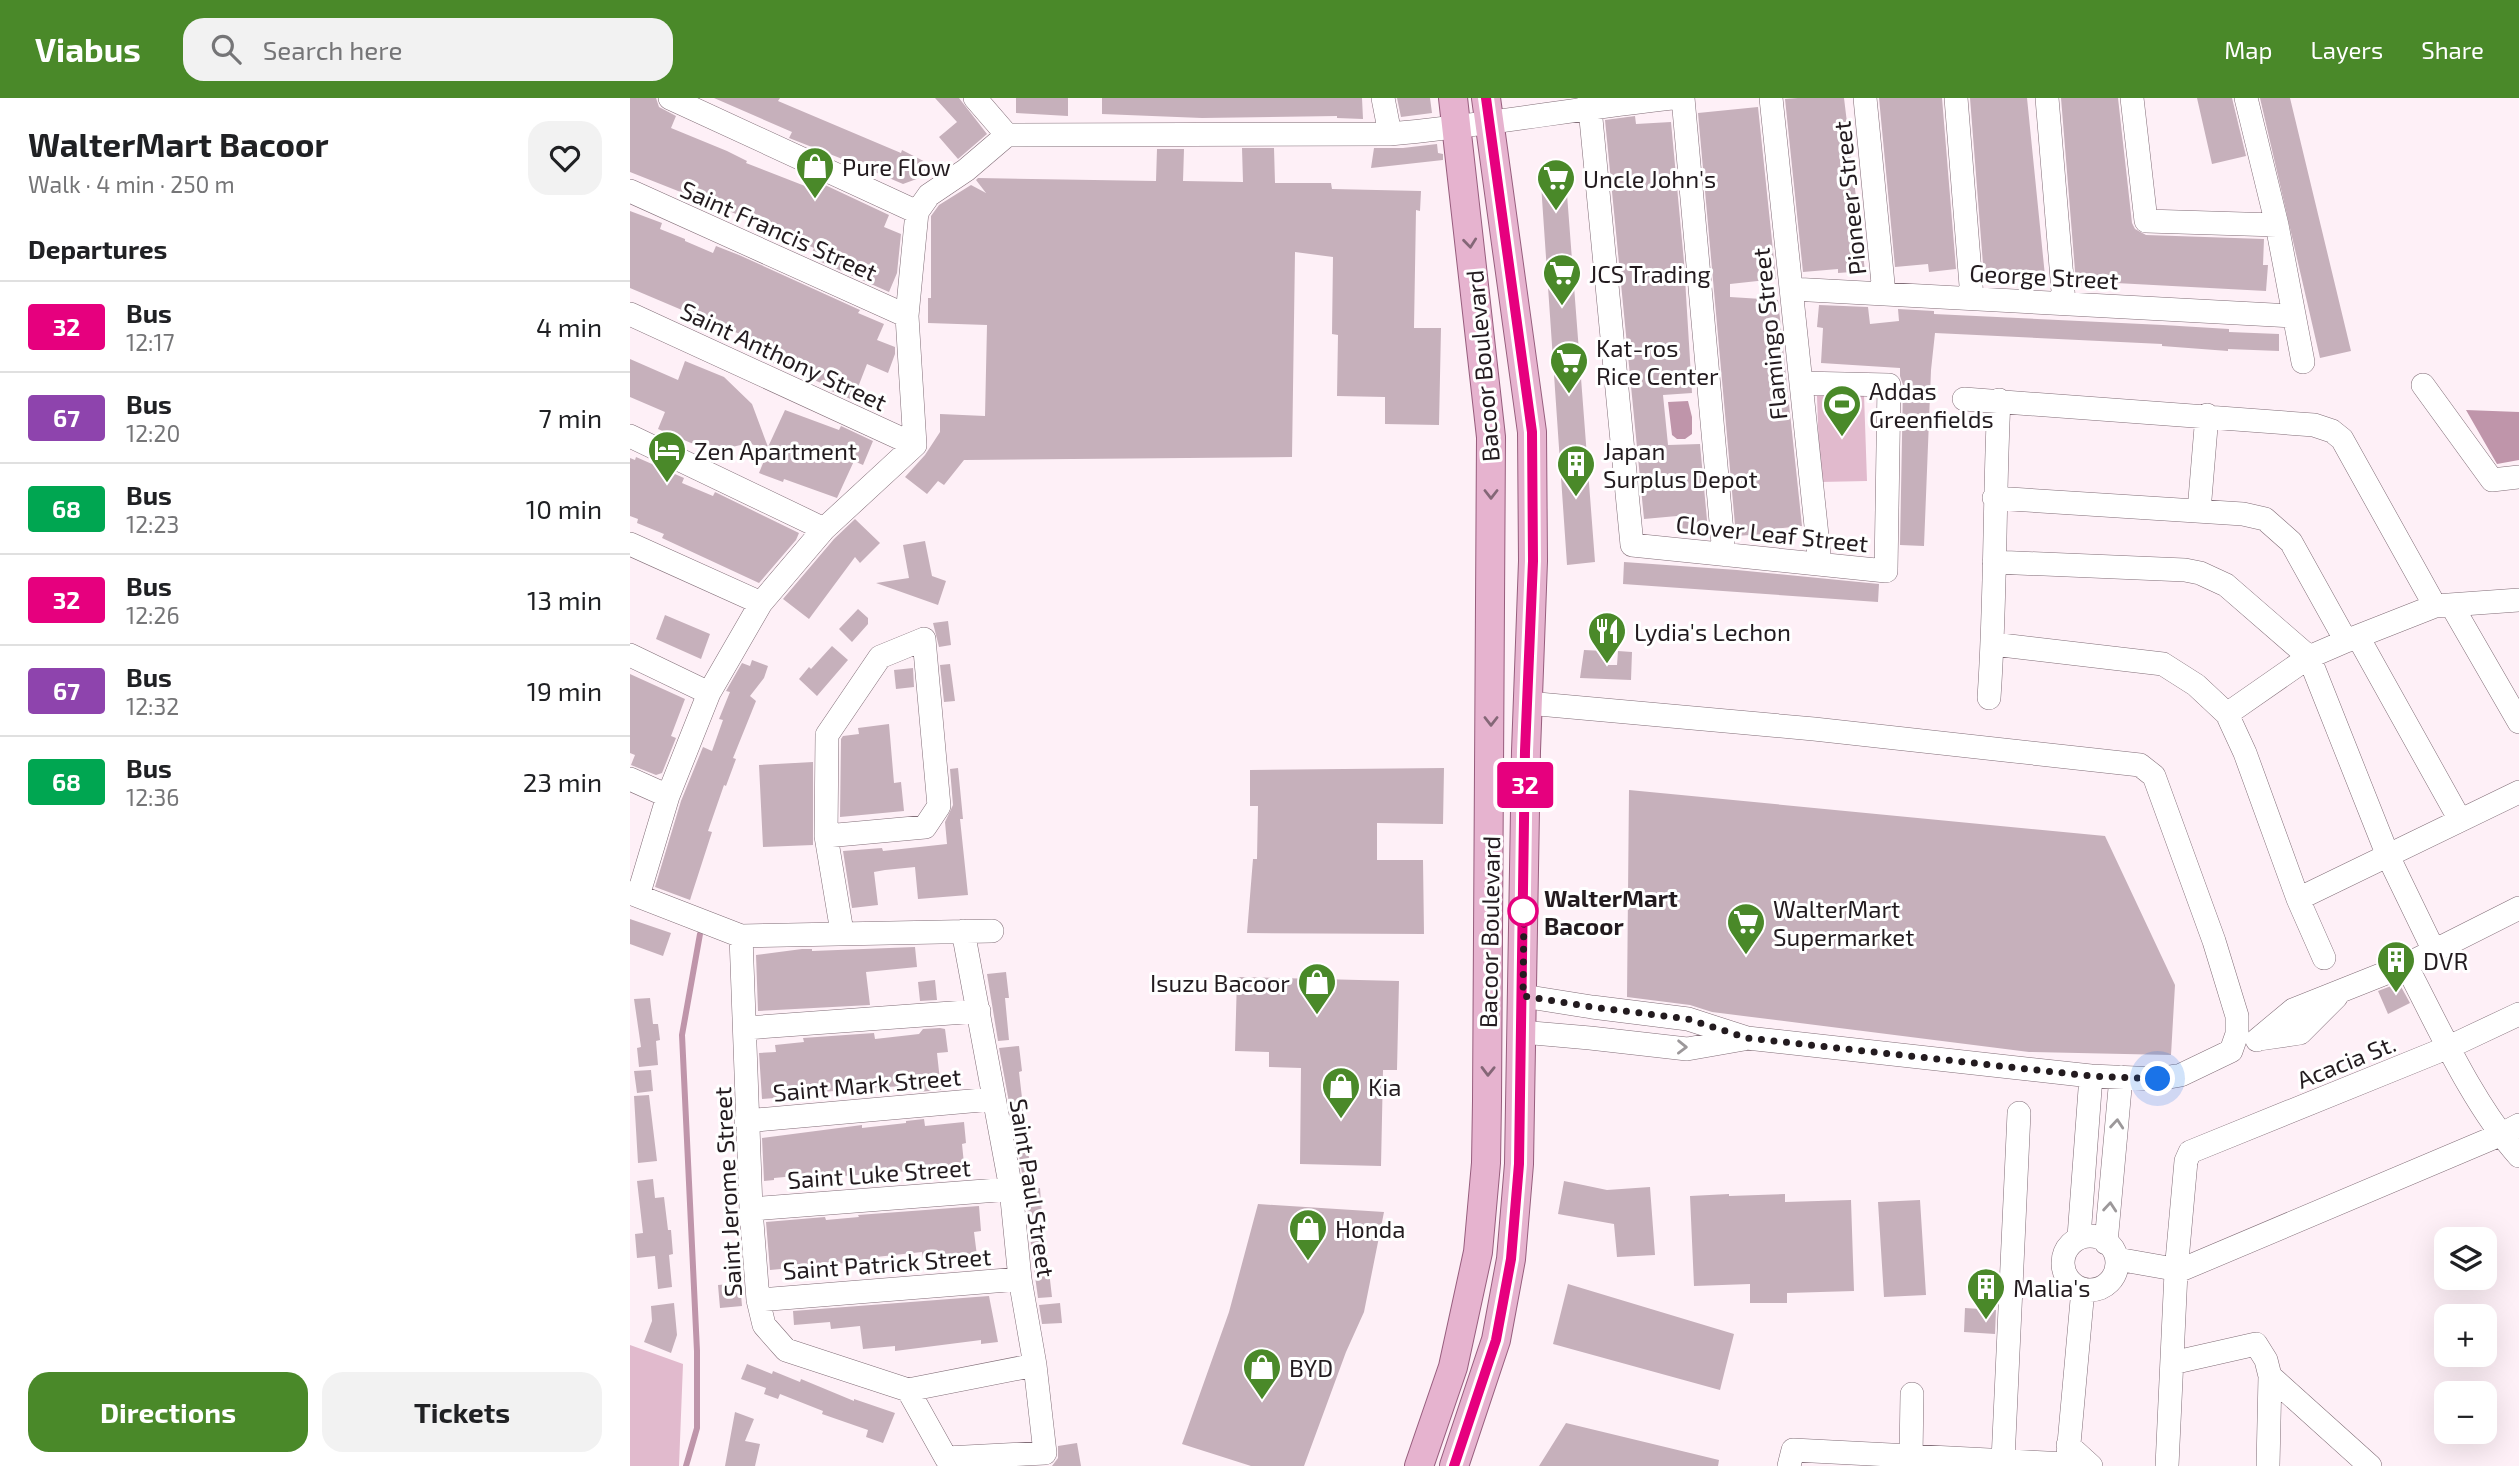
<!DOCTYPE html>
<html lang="en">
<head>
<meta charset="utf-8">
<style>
  :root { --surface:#fff; --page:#f2f2f2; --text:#202124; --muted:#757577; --line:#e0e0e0; --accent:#4a8929 }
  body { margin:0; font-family:"Exo 2",sans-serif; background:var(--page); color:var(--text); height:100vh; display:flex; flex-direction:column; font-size:26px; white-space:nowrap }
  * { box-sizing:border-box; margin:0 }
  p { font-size:23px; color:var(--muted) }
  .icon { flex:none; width:38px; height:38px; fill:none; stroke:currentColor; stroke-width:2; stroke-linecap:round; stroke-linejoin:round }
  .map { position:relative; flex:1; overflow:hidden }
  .details { display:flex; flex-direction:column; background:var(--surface); width:630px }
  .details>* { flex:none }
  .badge { padding:0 14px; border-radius:5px; font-size:24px; line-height:46px }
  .tools { position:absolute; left:1804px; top:1129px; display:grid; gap:14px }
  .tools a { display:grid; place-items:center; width:63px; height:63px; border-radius:14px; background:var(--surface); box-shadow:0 7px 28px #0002; font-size:35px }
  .you { position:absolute; width:35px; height:35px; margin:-18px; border:5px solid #fff; border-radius:50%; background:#1a73e8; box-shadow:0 0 0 10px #1a73e833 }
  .map>.badge { position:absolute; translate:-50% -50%; box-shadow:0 0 0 4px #fff }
  h2 { padding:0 28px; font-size:26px; line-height:63px }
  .round { display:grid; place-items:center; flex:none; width:74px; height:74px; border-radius:21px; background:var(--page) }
  .overview { display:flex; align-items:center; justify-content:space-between; height:119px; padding:0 28px }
  h1 { font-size:33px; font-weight:700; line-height:52px }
  .button { display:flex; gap:14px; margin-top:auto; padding:14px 28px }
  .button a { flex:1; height:80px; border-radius:21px; background:var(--accent); color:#fff; font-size:28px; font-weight:700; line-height:80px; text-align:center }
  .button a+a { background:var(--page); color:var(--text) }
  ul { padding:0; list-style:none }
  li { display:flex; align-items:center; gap:21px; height:91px; padding:0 28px; border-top:2px solid var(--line) }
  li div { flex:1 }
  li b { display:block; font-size:26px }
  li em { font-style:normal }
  li .badge { min-width:77px; font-weight:700; text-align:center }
  header { display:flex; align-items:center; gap:42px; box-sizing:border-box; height:98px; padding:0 35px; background:var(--accent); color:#fff }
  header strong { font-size:33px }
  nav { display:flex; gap:38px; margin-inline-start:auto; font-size:24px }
  .search { width:490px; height:63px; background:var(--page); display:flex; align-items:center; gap:18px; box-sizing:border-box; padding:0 24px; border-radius:21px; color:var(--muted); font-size:26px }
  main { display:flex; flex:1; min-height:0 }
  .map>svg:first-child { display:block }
  .green { fill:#e1bacd }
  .water { fill:#bf95aa }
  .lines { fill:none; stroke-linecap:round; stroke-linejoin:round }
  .stream { stroke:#bf95aa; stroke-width:6 }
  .building { fill:#c6b0bb }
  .minor-casing { stroke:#816d77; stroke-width:24 }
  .major-casing { stroke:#975d7d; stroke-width:30 }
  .minor { stroke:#fff; stroke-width:23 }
  .major { stroke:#e6b3cf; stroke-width:28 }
  .oneway { stroke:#846777 }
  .oneway2 { stroke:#9c989a }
  .line-casing { stroke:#fff; stroke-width:16 }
  .line { stroke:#e6007e; stroke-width:10 }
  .walk { stroke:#231b1f; stroke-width:7; stroke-dasharray:0 12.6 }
  .stop-dot { fill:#fff; stroke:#e6007e; stroke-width:3.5 }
  .labels { text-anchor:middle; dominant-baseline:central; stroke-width:6; stroke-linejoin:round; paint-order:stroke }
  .poi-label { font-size:24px; fill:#231b1f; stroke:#fff; text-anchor:start }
  .street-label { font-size:24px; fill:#231b1f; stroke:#fff }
  .stop-label { font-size:24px; font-weight:bold; fill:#231b1f; stroke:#fff; text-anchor:start }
</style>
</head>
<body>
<header>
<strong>Viabus</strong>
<div class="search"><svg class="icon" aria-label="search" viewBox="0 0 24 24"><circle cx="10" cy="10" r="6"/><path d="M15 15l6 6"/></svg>Search here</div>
<nav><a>Map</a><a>Layers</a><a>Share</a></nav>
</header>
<main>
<section class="details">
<div class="overview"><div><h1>WalterMart Bacoor</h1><p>Walk · 4 min · 250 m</p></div><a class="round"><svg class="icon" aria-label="heart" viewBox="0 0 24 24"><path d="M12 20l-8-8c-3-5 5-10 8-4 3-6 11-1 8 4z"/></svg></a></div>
<h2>Departures</h2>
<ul>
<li><span class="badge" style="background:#e6007e;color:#fff">32</span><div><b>Bus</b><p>12:17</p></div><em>4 min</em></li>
<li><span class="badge" style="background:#8e44ad;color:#fff">67</span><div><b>Bus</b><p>12:20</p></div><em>7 min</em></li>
<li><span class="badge" style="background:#00a651;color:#fff">68</span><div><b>Bus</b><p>12:23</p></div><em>10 min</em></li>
<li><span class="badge" style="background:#e6007e;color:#fff">32</span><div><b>Bus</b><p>12:26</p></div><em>13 min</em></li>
<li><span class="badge" style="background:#8e44ad;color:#fff">67</span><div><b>Bus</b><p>12:32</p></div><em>19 min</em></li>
<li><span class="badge" style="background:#00a651;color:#fff">68</span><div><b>Bus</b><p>12:36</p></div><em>23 min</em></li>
</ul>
<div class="button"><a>Directions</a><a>Tickets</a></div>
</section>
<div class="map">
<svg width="1889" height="1368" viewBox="0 0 1889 1368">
  <rect width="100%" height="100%" fill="#fef0f7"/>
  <path class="green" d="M1234,296l3,87 -47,1 -3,-86z
    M0,1247l53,19 -4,102h-49z"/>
  <path class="water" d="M1058,303l4,16v17l-7,5h-8l-5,-4 -4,-33z
    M1836,312l53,2v48l-22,4z"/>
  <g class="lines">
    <path class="stream" d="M56,1368l11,-38v-77l-15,-316 18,-101"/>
  </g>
  <path class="building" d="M0,0h26l3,9 17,9 -5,12 56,23 20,10 -1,2 59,23 3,-9 81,38 -5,12 17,7 -4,39 -8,19 -79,-35 4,-9 -50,-23 -134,-53z
    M84,0h66l-2,3 123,52 1,-3 39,20 -38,14 -28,-12 -2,4 -24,-11 1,-3 -61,-24 3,-6z
    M305,0h24l28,36 -29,25 -19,-22 18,-15z
    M386,0h52v18l-52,-3z
    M472,0h260l1,21 -26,-1v-2l-135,2 -100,-4z
    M767,0h33l2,15 -31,4z
    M1168,0h46l21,173 -27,2v-4l-35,3 -18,-173z
    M1249,0h63l14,171 -27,3 -1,-8 -33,3z
    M1340,0h57l18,178 -25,2 -1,-5 -35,4z
    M1431,0h57l14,125 3,6 11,6 118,4 -1,26h5l-2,26 -169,-9 -21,1z
    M1567,0h35l14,58 -34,8z
    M1630,0h30l61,253 -31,7z
    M1128,9l18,172 -46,5v13l48,3 24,226 -39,4 1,4 -28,2 -38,-423z
    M1005,18l1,8 35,-2 13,140 8,131 -29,2 5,50 32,-1 8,87 -31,1v-16l-33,3 -39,-399z
    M807,46l1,9 5,1v6l-72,8 3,-20h29z
    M612,50h32l1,35h56l1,6 89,2 -1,20 -4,-1 -2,118h27l-2,97 -54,-1v-27l-48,-1 1,-61 -6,-1 1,-77 -38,-5 -3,205 -328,3 -20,25 -6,-4 -11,13 -22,-17 20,-22 15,-23v-18l45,2 2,-91 -59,-2v-25h3v-82l8,-11 32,-20 15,8 -10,-13 2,-2 178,3 1,-32h27l-1,32 60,1z
    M936,83l29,381 -28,3 -26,-381z
    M0,113l32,12 -2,6 25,10v2l28,12 3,-7 23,9 121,55 -2,3 26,11 -7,16 18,7v7l-7,19 -21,-9 -14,36 -29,-12 2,-3 -58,-24 3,-8 -26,-11 2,-5 -29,-12 -3,6 -29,-13 3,-5 -59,-25z
    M1189,207l49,2 2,17 29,-3 -1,-12 36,2v3l229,11 66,4v3l50,2v17l-51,-2v2l-66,-5v-2l-227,-11 -4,37 -7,176 -24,-1 3,-160 -3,-9v-8l-79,-5 2,-35 -6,-1z
    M0,261l48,21 7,-19 39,16 28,27 16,43 17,-37 54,20 2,-4 32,15 -10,24 -9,-4 -17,37 -53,-19 -1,3 -24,-9 9,-22 -19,-8 -17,4 -41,-4 -33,-14 7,-17 -35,-15z
    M6,359l48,21 -2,5 31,13 2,-4 84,41 -3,7 -37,43 -97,-45 2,-4 -27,-11 1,-4 -8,-3v-58l5,2z
    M225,421l25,24 -20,20 -5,-6 -46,62 -26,-20 51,-60z
    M295,443l7,35 14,5 -8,24 -62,-22 33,-5 -6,-33z
    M994,464l113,8 142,14 -1,18 -255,-18z
    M228,511l10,9v6l-16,18 -13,-13z
    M35,517l45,19 -9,25 -45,-20z
    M318,523l3,24 -12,2 -6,-24z
    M202,548l16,14 -31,36 -18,-17 10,-12 2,2z
    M954,552l20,1 2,14h11l1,-14 14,1 -1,28 -51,-2z
    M122,562l16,6 -4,12 -14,18 6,5 -23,57 3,1 -10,27 -2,-1 -16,46 4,1 -22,68 -35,-13 26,-86 22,-54 9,4 11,-31 -4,-1 11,-27 -4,-1 16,-28 8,3z
    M320,566l5,37 -11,1 -4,-37z
    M283,570l1,19 -18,2 -2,-19z
    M0,576l55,25 -14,37 5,2 -14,35 -6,2 -25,-10 4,-10 -5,-2z
    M259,626l5,59 7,-1 3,29 -64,6 1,-78 2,-3 16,-2 -1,-6z
    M183,664v83l-50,2 -4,-82z
    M328,670l5,51h-3l8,76 -50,4 -3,-32 -30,3 -11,2 4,33 -26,3 -9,-57 39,-3 1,3 64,-7 -2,-22 8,-17 -3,-36z
    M814,670l-1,56 -66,-1v37h46l1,74 -177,-1 6,-74h4l1,-53h-8v-36z
    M999,692l476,46 70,149 -4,70 -142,-3 -317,-40 -22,-7 -63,-8z
    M0,821l41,14 -8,23 -33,-12z
    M285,849l2,20 -51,5 4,33 -112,6 -2,-56 46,-6h10v2z
    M376,874l3,26h-4l4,42 -11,1 -11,-67z
    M607,879l162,4 -2,89h-14l-2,96 -81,-2 1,-96 -32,-1v-15l-34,-1z
    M305,882l2,20 -17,1 -2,-19z
    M1769,885l11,20 -22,11 -10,-23z
    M20,900l3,26h5l2,16 -4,1 2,24 -19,2 -2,-19 4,-1 -7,-48z
    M310,930l5,1 3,23 -11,1 4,37 -24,2 -1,-6 -36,1 -92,8v2l-26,2 -3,-46 17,-1 -1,-7 29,-3 -1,-4 71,-5 1,6 44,-5 4,-5z
    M389,948l3,25 -3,1 13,112h-8l-25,-136z
    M21,972l2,21 -16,2 -3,-22z
    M19,997l8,66 -19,2 -4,-67z
    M294,1021l1,7 39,-4 2,21 -4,1 3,30 -15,2 -1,-8 -132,10v-4l-43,4v2l-10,1 -2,-43 100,-13v3l44,-5v-2z
    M23,1081l2,19 9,-1 4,33h3l2,24 -4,1 3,32 -14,2 -3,-33 -18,2 -2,-24 8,-1 -6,-52z
    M934,1083l43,9 43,-3 5,68 -38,2 -3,-33 -56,-10z
    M410,1090l4,55 -13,2 -6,-55z
    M1099,1096v2l56,-2v8l66,-2 3,91 -67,2v10h-37v-19l-56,2 -4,-90z
    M1290,1102l6,95 -42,2 -6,-95z
    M628,1106l126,8 -20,100 -18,40 -42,114h-53l-69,-22 47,-132z
    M349,1108l2,25 -7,1 3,24 -54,3 -1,-7 -46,5 1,3 -107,10 -4,-48 59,-5 1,3 33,-3 -1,-2z
    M416,1147l6,52 -14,1 -7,-51z
    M110,1185l2,23 -22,2 -2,-23z
    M938,1186l166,50 -14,56 -167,-46z
    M359,1198l9,46 -17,2v-4l-86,11v-5l-32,3 -3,-23 -29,3 -1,-7 -36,3 -1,-14z
    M44,1205l3,32 -6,18 -27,-11 8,-21 -1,-15z
    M430,1205l2,20 -20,1 -3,-19z
    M1335,1210l31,2 -1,24 -31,-2z
    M117,1266l25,10 1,-3 27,11 1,-3 53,22v-2l41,14 -12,30 -17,-6 2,-7 -46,-16 1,-3 -43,-17 -2,5 -14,-5 2,-6 -25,-9z
    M105,1314l19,7 -9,22 15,3 -5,22h-30z
    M936,1325l153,37 -1,6h-179z
    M447,1345l4,23h-29l6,-8v-12z"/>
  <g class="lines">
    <defs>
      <path id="minor" d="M40,0l247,114
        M345,0l32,37
        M753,0l7,36
        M959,0l43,447 254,26 3,-186 -88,-2
        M1053,0l41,457
        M1141,0l49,466
        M1235,0l19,196
        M1326,0l16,200
        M1417,0l17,205
        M1502,0l14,123 131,4
        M1616,0l31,127 26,137
        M377,37l383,-1c94,-8 188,-26 282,-36
        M0,93l277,125
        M1161,191l503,27
        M0,216l285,131
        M1793,287l69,95 27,-3
        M1334,301l350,26 18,6 10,8 93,167
        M0,338l194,93
        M1364,400l249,16 22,5 26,23 55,99
        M1569,413l8,-96
        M0,446l131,59
        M1364,464l191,8 15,3 26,12 83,72 79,199 46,95
        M1822,508l67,116
        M1728,539l102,183
        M1363,546l170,20 33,21 31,29 18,39 53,146
        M0,557l79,38
        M1359,600c7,-99 5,-198 10,-298
        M1597,616l82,-57 37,-16 89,-35 84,-6
        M0,681l38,17
        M196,738l99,-9 14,-21 -15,-167 -44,18 -53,78 -1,101 16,96
        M0,795l111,43 251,-5
        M8,798l30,-100 41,-103 52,-90 63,-74 91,-84 -8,-129 10,-104 12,-17 37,-25 41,-35
        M111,838l10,273 7,91 6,25 22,25 122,40 127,-25
        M1694,860l-26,-59 221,-107
        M1776,867c32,61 67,140 113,191
        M893,898l69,11 96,12 59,19 344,38 67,3 23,-4 50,-24 6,-17v-18l-23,-75 -60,-165 -14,-11 -326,-36 -287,-26
        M116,930l233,-17
        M892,934l68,6 97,11 57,-10
        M1629,941l41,-6 36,-36
        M1627,942l36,-30 113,-45 113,-57
        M116,1023l247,-22
        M121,1111l260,-20
        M1433 1165a27 27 0 1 1 54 0a27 27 0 1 1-54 0Z
        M1449,1139l12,-161
        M1476,1145l15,-166
        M1487,1161l51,9 8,4 324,-137 19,-10
        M128,1202l262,-21
        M1542,1265l84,-19 10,16 4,16 -2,90
        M1640,1278l100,90
        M278,1292l38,68 99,-5 -10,-88 -15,-86 -9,-90 -48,-258
        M1438,1347l23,21
        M1281,1358l1,-62
        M1373,1363l16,-348
        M1159,1368l4,-16 274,14
        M1437,1368l16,-177
        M1537,1368l9,-194 10,-111 4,-9 259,-105 70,-33"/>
      <path id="major" d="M789,1368l34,-99 25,-115 8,-89 1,-62 4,-664 -38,-339
        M824,1368l42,-126 15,-81 8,-95 7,-413 7,-190 -1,-129 -46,-334"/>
    </defs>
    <use href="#minor" class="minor-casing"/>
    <use href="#major" class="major-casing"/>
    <use href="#minor" class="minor"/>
    <use href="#major" class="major"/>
  </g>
  <defs><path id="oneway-chevron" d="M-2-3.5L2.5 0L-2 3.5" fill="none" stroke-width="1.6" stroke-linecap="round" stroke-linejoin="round" transform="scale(1.75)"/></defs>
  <g class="oneway">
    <use href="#oneway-chevron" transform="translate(840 145) rotate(84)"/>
    <use href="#oneway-chevron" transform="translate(861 396) rotate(90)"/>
    <use href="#oneway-chevron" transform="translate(861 623) rotate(90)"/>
    <use href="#oneway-chevron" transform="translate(858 973) rotate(91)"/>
  </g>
  <g class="oneway2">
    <use href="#oneway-chevron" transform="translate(1052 949) rotate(1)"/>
    <use href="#oneway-chevron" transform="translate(1487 1026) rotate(-85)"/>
    <use href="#oneway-chevron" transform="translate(1480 1109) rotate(-85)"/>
  </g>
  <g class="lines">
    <defs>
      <path id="line" d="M824,1368l42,-126 15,-81 8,-95 6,-413 8,-190 -1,-129 -46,-334"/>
    </defs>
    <use href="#line" class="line-casing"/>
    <use href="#line" class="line"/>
    <path class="walk" d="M893,813l1,-6 -1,91 69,11 96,12 59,19 344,38 67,3"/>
  </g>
  <defs>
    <symbol id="shop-pin" viewBox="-11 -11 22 30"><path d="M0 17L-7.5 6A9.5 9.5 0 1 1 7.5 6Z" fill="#4a8929" stroke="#fff"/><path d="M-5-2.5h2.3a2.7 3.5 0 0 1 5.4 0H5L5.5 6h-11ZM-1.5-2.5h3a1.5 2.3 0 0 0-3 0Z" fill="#fff"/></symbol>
    <symbol id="supermarket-pin" viewBox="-11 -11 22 30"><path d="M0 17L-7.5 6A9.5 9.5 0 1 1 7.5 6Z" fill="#4a8929" stroke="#fff"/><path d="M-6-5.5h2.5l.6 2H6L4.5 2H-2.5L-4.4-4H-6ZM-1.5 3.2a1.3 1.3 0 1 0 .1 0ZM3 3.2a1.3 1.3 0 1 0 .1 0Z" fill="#fff"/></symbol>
    <symbol id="stadium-pin" viewBox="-11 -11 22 30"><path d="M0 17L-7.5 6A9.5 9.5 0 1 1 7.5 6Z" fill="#4a8929" stroke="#fff"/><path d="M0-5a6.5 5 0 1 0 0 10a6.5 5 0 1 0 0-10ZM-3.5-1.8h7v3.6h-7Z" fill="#fff"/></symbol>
    <symbol id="hotel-pin" viewBox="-11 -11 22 30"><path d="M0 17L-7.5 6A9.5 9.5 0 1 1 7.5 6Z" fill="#4a8929" stroke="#fff"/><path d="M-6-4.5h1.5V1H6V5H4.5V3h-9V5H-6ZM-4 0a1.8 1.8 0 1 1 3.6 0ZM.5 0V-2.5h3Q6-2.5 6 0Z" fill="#fff"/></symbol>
    <symbol id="building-pin" viewBox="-11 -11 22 30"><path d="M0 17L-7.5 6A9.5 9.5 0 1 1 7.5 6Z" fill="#4a8929" stroke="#fff"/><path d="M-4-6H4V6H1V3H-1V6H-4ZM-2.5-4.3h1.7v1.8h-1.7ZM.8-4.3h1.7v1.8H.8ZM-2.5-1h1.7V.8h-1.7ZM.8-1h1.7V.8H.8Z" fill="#fff"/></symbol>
    <symbol id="restaurant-pin" viewBox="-11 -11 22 30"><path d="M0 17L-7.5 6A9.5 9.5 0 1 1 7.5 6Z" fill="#4a8929" stroke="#fff"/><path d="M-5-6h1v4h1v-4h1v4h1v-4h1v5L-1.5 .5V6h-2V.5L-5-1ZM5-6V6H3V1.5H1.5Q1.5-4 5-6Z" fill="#fff"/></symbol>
  </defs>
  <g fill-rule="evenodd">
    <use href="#shop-pin" x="163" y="46" width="44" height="60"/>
    <use href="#supermarket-pin" x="904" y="58" width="44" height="60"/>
    <use href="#supermarket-pin" x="910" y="153" width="44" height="60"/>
    <use href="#supermarket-pin" x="917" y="241" width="44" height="60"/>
    <use href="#stadium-pin" x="1190" y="284" width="44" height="60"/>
    <use href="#hotel-pin" x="15" y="330" width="44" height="60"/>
    <use href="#building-pin" x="924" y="344" width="44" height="60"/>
    <use href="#restaurant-pin" x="955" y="511" width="44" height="60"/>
    <use href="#supermarket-pin" x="1094" y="802" width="44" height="60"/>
    <use href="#building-pin" x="1744" y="840" width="44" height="60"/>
    <use href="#shop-pin" x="665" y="862" width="44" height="60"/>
    <use href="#shop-pin" x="689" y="966" width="44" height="60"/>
    <use href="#shop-pin" x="656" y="1108" width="44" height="60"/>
    <use href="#building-pin" x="1334" y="1167" width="44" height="60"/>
    <use href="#shop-pin" x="610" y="1247" width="44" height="60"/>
  </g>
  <circle class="stop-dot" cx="893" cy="813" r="14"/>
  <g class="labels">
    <g class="poi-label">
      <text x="212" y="68">Pure Flow</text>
      <text x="953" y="80">Uncle John's</text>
      <text x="959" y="175">JCS Trading</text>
      <text x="966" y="249">Kat-ros<tspan x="966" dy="28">Rice Center</tspan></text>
      <text x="1239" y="292">Addas<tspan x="1239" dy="28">Greenfields</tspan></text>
      <text x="64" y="352">Zen Apartment</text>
      <text x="973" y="352">Japan<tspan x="973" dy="28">Surplus Depot</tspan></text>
      <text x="1004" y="533">Lydia's Lechon</text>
      <text x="1143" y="810">WalterMart<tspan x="1143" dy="28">Supermarket</tspan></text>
      <text x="1793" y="862">DVR</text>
      <text x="660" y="884" text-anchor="end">Isuzu Bacoor</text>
      <text x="738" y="988">Kia</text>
      <text x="705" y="1130">Honda</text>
      <text x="1383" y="1189">Malia's</text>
      <text x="659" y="1269">BYD</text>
    </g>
    <g class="street-label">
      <text transform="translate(1219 100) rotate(-96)">Pioneer Street</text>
      <text transform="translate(149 132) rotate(24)">Saint Francis Street</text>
      <text transform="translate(1414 178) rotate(3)">George Street</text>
      <text transform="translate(1139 236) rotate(-96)">Flamingo Street</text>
      <text transform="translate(154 258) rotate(25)">Saint Anthony Street</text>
      <text transform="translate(852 268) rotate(-95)">Bacoor Boulevard</text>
      <text transform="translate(1142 435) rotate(6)">Clover Leaf Street</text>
      <text transform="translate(859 834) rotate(-89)">Bacoor Boulevard</text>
      <text transform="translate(1716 963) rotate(-22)">Acacia St.</text>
      <text transform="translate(237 986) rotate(-5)">Saint Mark Street</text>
      <text transform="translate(249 1075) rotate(-4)">Saint Luke Street</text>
      <text transform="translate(403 1090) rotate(81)">Saint Paul Street</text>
      <text transform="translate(97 1094) rotate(-93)">Saint Jerome Street</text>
      <text transform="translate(257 1165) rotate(-4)">Saint Patrick Street</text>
    </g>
    <g class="stop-label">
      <text x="914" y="799">WalterMart<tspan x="914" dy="28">Bacoor</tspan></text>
    </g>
  </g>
</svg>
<div class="tools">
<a><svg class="icon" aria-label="layers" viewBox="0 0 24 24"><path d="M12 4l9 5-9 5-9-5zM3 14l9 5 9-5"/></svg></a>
<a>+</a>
<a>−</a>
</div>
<div class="you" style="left:1528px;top:981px"></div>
<b class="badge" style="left:895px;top:687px;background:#e6007e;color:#fff">32</b>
</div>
</main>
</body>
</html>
